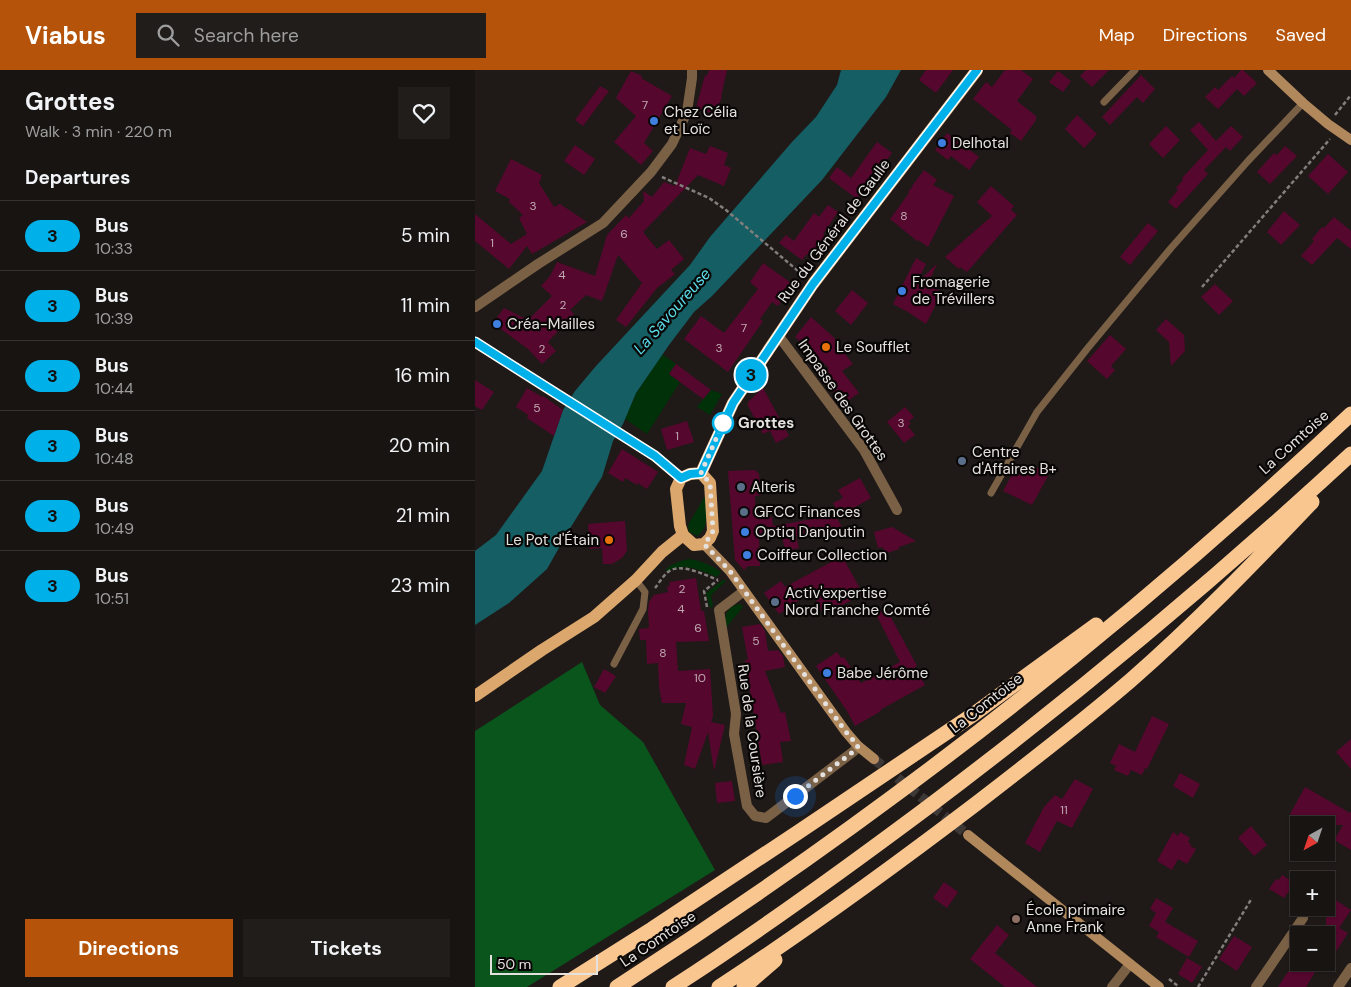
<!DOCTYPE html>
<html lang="en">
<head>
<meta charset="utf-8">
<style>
  :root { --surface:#171412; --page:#201d1b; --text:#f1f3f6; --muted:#9e9e9f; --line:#363332; --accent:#b45309 }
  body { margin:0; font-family:"DM Sans",sans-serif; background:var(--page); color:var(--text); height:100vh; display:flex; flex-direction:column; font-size:19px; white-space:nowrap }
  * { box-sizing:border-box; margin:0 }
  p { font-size:16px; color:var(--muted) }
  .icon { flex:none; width:28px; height:28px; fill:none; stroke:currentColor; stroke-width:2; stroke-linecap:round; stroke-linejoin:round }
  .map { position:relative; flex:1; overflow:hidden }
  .sheet { display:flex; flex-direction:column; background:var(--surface); width:475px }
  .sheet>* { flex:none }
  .badge { padding:0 10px; border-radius:16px; font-size:18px; line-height:32px }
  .needle { width:32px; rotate:220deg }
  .tools { position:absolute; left:815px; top:746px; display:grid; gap:10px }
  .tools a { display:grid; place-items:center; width:45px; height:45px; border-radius:0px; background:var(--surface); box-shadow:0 1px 4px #0004,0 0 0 1px var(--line); font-size:25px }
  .scale { position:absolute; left:15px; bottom:12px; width:108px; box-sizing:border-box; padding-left:5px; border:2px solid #e4e1df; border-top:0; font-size:14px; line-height:18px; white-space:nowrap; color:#e4e1df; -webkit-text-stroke:4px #080605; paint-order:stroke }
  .you { position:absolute; width:25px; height:25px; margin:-12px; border:4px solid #fff; border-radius:50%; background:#1a73e8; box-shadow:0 0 0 8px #1a73e833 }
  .map>.badge { position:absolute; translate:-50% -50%; box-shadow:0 0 0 2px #fff }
  h2 { padding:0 25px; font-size:19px; line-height:45px }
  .round { display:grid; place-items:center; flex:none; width:52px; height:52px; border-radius:0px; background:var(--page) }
  .overview { display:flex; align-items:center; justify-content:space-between; height:85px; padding:0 25px }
  h1 { font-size:24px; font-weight:700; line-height:38px }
  .button { display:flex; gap:10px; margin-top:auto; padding:10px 25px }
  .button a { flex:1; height:58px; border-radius:0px; background:var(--accent); color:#fff; font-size:20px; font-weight:700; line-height:58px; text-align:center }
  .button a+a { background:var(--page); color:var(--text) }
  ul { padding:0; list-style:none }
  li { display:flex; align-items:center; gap:15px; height:70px; padding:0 25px; border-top:1px solid var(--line) }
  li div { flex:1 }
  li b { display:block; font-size:19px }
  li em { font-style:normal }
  li .badge { min-width:55px; font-weight:700; text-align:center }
  header { display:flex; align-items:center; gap:30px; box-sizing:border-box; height:70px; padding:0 25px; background:var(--accent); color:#fff }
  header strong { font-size:24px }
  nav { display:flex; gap:28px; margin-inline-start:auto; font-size:18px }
  .search { width:350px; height:45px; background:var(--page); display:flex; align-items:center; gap:12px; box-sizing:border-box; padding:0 18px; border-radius:0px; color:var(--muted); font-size:19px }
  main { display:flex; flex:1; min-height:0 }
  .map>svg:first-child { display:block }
  .green { fill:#003108 }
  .forest { fill:#0a551c }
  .water { fill:#155e64 }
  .building { fill:#56072e }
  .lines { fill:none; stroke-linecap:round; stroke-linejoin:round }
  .secondary-tunnel { stroke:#3d3836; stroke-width:10; stroke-dasharray:10 5; stroke-linecap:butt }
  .path { stroke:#827e7c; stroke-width:2.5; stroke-dasharray:4 2.5; stroke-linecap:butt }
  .lane { stroke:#7a6146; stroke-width:7 }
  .street { stroke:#7a6146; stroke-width:10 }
  .secondary { stroke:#b0885c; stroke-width:10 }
  .primary { stroke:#dba76d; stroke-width:12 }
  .highway { stroke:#f9c690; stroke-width:15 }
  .line-casing { stroke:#fff; stroke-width:11 }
  .line { stroke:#00b1e9; stroke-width:8 }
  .walk { stroke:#e4e1df; stroke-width:5; stroke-dasharray:0 9 }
  .shop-dot { fill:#3f7fe0; stroke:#080605; stroke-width:2 }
  .food-dot { fill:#e8710a; stroke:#080605; stroke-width:2 }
  .stop-dot { fill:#fff; stroke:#00b1e9; stroke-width:2.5 }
  .service-dot { fill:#5c6f8a; stroke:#080605; stroke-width:2 }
  .education-dot { fill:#8d6e63; stroke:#080605; stroke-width:2 }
  .labels { text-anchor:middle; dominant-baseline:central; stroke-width:4.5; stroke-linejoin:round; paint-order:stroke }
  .number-label { font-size:12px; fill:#c0aab3 }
  .poi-label { font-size:15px; fill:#e4e1df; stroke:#080605; text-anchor:start }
  .street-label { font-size:15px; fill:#e4e1df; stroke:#080605 }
  .stop-label { font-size:15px; font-weight:bold; fill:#e4e1df; stroke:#080605; text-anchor:start }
  .water-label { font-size:16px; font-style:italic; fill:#59dce8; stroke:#080605 }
</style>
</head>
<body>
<header>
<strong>Viabus</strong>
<div class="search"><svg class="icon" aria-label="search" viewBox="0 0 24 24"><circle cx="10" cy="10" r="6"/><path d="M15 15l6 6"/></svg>Search here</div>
<nav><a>Map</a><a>Directions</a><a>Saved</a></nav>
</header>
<main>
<section class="sheet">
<div class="overview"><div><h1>Grottes</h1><p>Walk · 3 min · 220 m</p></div><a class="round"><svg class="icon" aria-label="heart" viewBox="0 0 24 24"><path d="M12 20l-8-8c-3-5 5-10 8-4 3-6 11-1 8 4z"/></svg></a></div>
<h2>Departures</h2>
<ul>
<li><span class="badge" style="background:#00b1e9;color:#111">3</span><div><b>Bus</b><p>10:33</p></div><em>5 min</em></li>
<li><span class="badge" style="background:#00b1e9;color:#111">3</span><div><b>Bus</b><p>10:39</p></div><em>11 min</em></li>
<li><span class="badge" style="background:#00b1e9;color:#111">3</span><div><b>Bus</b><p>10:44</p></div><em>16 min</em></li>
<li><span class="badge" style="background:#00b1e9;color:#111">3</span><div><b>Bus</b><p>10:48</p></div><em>20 min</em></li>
<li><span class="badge" style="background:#00b1e9;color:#111">3</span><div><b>Bus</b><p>10:49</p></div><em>21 min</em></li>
<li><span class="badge" style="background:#00b1e9;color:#111">3</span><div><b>Bus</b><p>10:51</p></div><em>23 min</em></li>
</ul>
<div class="button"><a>Directions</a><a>Tickets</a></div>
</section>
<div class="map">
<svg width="876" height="917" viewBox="0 0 876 917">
  <rect width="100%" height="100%" fill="#1f1a18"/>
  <path class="green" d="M187,284l14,10 -7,10 11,8 -33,52 -22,-15 11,-26z
    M236,320l11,4 -12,21 -13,-8z
    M230,426c1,14 5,32 -8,40l-8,-4 -1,-7z
    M214,489c13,2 22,6 32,13l-4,5c-18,-7 -31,-15 -50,-6l-2,-1c8,-7 15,-9 24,-11z
    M248,510l3,1 -15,14 2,11 -3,2 -4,-15z
    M265,534l3,3 -18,22c-1,-12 1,-23 15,-25z"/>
  <path class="forest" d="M107,592l18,43 43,37 72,128 -188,117h-52v-256z"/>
  <path class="water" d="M366,0h60l-15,27 -64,83 -110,116 -18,16 -25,33 -33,48 -13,31 -10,17 -11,36 -33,53 -22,39 -38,34 -34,22v-74l21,-16 46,-64 21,-61 12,-19 21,-25 94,-101 20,-28 82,-95 24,-25 21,-32z"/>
  <path class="building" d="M234,0h18l-6,27h1l-7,18 -19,-7 9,-33 2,1z
    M451,0h27l-17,23 -17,-13z
    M530,0h16l12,9 -16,22 19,15v4l-15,21 -11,-8 2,-3 -39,-31 13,-17 6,5z
    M611,0h23l-17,17 -12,-11z
    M766,0h2l14,13 -13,13 -7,-7 -19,20 -13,-12 10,-10 3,3 14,-14 2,2z
    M156,1l11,5 -1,2 31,18 -28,47 9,8 -12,14 -27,-23 22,-26 -20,-18z
    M583,1l13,10 -8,11 -14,-10z
    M666,5l14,14 -12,14 -6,-6 -27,28 -8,-8z
    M125,16l9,5 -26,35 -8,-6z
    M602,45l20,19 -13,14 -19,-19z
    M724,52l17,19 15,-15 12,11 -13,14 -4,-4 -22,23 4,4 -32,35 -8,-7 10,-12 -2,-2 7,-8 -1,-2 26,-28 -18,-20z
    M691,56l14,14 -17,18 -14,-14z
    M472,63l32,24 -10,13 -18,-14 -3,4 -13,-10z
    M402,72l15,11 -35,46 -28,-21 8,-11 14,11z
    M100,75l20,14 -11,16 -20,-14z
    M235,76l18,7 -4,12 7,3 -7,18 -26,-11 -55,57 14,17 12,-9 15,19 -13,11 4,4 -18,14 -31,39 -10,-7 26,-37 -24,-28 -16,46 -16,-6 -16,15 4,4 -26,28 8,9 -14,13 -14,-15 -35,-26 11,-15 24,12 24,-24 -11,-10 9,-10 7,-14 38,14 12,-41 19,-20 3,3 15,-17 -1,-10 9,6 12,-15 11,4 15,-38 16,6z
    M810,76l12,10 -27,28 -13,-12 17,-19 3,2z
    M853,84l20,18 -20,22 -20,-18z
    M36,89l31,16 -3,8 15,24 6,-3 27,18 -55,32 -5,-8 -18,23 -34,-28v-27l36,30 16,-10 -8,-16 4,-3 -14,-13 1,-3 -15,-8z
    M449,100l13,10 -4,5 21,11 -26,51 -10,-7 -1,1 -27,-22 19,-26 -1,-1 5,-6h-1z
    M516,116l23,20 -3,4 6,5 -50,57 -7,-5 -1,2 -14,-12 47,-41 -15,-14z
    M353,135l10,7 -15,22 5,4 -15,21 -6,-5 -5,6 -23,-17 7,-8 8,6 20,-28 5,4z
    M809,141l16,14 -19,20 -14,-13z
    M859,147l17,14v18l-14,-11 -25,27 -11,-9 13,-15 -2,-2 10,-12 2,1z
    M673,153l10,8 -28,34 -10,-8z
    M441,188l10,6 -9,18 20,-18 -9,20 14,8 -16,32 -18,-12 -15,-8z
    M288,193l31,22 -16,21 -6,-4 -12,17 3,2 -35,51 -44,-33 17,-23 23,17 34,-44 -8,-7z
    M740,214l18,17 -14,14 -18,-18z
    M377,220l16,13 -17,22 -16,-14z
    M336,247l28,25 -2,2 16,20 -11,7 17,22 -16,11 -22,-30 8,-6 -34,-31z
    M691,249l18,16 1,16 -14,15 -2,-24 -13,-12z
    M635,265l16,14 -15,17 4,4 -8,9 -20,-18z
    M201,294l35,26 -8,9 -34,-25z
    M0,310l19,12 -12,18 -7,-4z
    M52,318l15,9 1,-1 20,14 -9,26 -27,-18 1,-3 -12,-8z
    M288,318l26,48 -13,7 -6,-12 -7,3 -15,-28v-4z
    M430,337l9,10 -5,4 2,3 -3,2 7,9 -11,8 -17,-21z
    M212,351l7,21 -27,8 -6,-21z
    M147,379l36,23 -11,17 -9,-6 -1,2 -12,-7 -2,4 -15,-9z
    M555,394l14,7 4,5 -16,29 -29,-14 13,-24 10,4z
    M280,400l4,4 2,21 -6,1 1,22 16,-1 1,9 62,-11 7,12 -46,9 3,12 -14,3 -3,-15 -23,2 1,28h-12l-4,4 -9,-10 -7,-89z
    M385,408l11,20 -31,18 -7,-13 10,-5 -5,-8z
    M150,451l2,30 -5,7 -10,6h-9l-1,-16 -12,1 -2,-25z
    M417,457l24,14 -17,6v2l-15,5 -1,-7 -5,1 -4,-16z
    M367,486l21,38 -39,21 -13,-23 -32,22 -15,-21 17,-12 4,6z
    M221,508l5,33h3l5,30 -33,1 2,29 32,-2 3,47 -2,6 14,3 -11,46 -6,-39 -13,37 -11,-4 8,-38 -11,-3 5,-21h-24l-3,-16 -1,-24 -11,1 -1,-24h-6l-1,-11 10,-1 -1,-17 1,-9 5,-7 14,-3 -1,-5 3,-2 -1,-3z
    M411,538l31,58 -2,1 10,18 -45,25 1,1 -26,15 -8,-15 -31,-45 21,-14 4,6 3,-1 17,26 39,-21 -24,-48z
    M285,554l5,7 3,20 10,-1 5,6 2,11 -20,4 16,42 4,-1 6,29 -11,1 3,20 -21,3 -17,-105h3l-6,-33z
    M129,599l12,7 -11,17 -11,-6z
    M677,646l17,8 -22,45 -2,-1 -3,7 -11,-5 -3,6 -14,-6 2,-4 -6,-3 9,-19 16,8z
    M876,669v30l-15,-17z
    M705,703l20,11 -7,14 -20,-12z
    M600,709l18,10 -21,39 -15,-7 -17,31 -15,-9 19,-36 11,-12 7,4z
    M257,711l3,20 -18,2 -2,-20z
    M830,717l45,26 1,-2v39l-17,-10 9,-15h-34l-19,-11z
    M776,756l16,19 -13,11 -16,-18z
    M698,762l5,4 2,-4 10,6 -2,4 3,2 -1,2 6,3 -9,15 -9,-5 -6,11 -15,-9z
    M807,805l13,8 -11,15 -15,-9 7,-10 3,1z
    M469,812l14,10 -11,16 -14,-10z
    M851,824l25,16 -12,18 9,5 -22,34v-50l-14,-9h14z
    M681,828l17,10 -8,14 33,19 -9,16 -33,-20 3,-5 -10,-6 7,-13 -6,-4z
    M522,855l12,10 -14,18 42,34h-32l-35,-28z
    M759,866l18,11 -15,24 -18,-12z
    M712,888l15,9 -10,16 -14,-9z
    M822,888l2,1v3h22l-15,25h-28z"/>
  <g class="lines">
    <path class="secondary-tunnel" d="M399,689l94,76"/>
    <path class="path" d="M860,45l16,-20
      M187,107l47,21 17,12 78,66
      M727,217l128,-148
      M180,518c4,-5 8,-12 13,-16 12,-10 37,3 50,8
      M232,537l-3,-16 14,-11
      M694,909l10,8
      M723,917l54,-89"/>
    <path class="lane" d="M629,32l31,-32
      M516,423l46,-81 50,-63 84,-101 77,-87 55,-58
      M139,594l29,-55 2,-17 -9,-12"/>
    <path class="street" d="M0,237l63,-43 65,-41 48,-51 21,-28 15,-32 5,-34v-8
      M303,265l86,115 33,60
      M269,521l-25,19 17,104 -2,20 13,72 8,10 11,2 88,-67 4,-5
      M637,917l18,-23
      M781,917l47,-69
      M863,917l13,-19"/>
    <path class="secondary" d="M793,0l35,33 25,21 23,16
      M0,272l180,114 26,22
      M229,474l26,27 116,161 12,14 16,13
      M493,765l191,152"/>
    <path class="primary" d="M226,403l32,-70 80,-119 164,-214
      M226,403l9,10 3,48 -3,7 -6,6 -10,1 -11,-10 -3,-9 -4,-37 5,-11 9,-4z
      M0,626l67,-46 52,-33 42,-37 26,-28 21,-17"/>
    <path class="highway" d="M85,917l92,-58 148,-98 174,-117 122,-89
      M142,917c261,-168 508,-360 734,-573
      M198,917c87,-56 172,-118 255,-180 147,-111 288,-228 423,-353
      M244,917c89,-58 174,-120 258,-184 52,-40 104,-80 154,-123 64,-56 123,-117 181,-178
      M269,917l31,-27"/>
  </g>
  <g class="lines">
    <defs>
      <path id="line" d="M0,272l180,114 26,22 9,-4 11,-1 32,-70 80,-119 164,-214"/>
    </defs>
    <use href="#line" class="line-casing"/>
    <use href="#line" class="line"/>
    <path class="walk" d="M248,353l-22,50 9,10 3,48 -4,7 -5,6 26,27 116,161 12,14 -4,5 -59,45"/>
  </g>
  <g class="shop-dot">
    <circle cx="179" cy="51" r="5"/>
    <circle cx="467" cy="73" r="5"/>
    <circle cx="427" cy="221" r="5"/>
    <circle cx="22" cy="254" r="5"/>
    <circle cx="270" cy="462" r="5"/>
    <circle cx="272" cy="485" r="5"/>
    <circle cx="352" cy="603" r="5"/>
  </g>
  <g class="food-dot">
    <circle cx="351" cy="277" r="5"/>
    <circle cx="134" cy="470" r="5"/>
  </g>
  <circle class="stop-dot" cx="248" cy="353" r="10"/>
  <g class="service-dot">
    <circle cx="487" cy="391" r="5"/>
    <circle cx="266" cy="417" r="5"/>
    <circle cx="269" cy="442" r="5"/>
    <circle cx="300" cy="532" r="5"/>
  </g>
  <circle class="education-dot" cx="541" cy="849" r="5"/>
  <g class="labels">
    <g class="number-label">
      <text x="170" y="35">7</text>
      <text x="58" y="136">3</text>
      <text x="429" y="146">8</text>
      <text x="149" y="164">6</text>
      <text x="17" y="173">1</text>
      <text x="87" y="205">4</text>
      <text x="88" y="235">2</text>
      <text x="269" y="258">7</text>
      <text x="244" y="278">3</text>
      <text x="67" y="279">2</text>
      <text x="62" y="338">5</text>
      <text x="426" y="353">3</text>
      <text x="202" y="366">1</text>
      <text x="207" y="519">2</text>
      <text x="206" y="539">4</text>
      <text x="223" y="558">6</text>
      <text x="281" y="571">5</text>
      <text x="188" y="583">8</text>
      <text x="225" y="608">10</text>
      <text x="589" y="740">11</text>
    </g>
    <g class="poi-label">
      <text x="189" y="42">Chez Célia<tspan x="189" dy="17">et Loïc</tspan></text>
      <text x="477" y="73">Delhotal</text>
      <text x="437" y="212">Fromagerie<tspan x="437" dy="17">de Trévillers</tspan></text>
      <text x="32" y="254">Créa-Mailles</text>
      <text x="361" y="277">Le Soufflet</text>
      <text x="497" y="382">Centre<tspan x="497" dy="17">d'Affaires B+</tspan></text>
      <text x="276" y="417">Alteris</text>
      <text x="279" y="442">GFCC Finances</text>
      <text x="280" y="462">Optiq Danjoutin</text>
      <text x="124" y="470" text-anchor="end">Le Pot d'Étain</text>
      <text x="282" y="485">Coiffeur Collection</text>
      <text x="310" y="523">Activ'expertise<tspan x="310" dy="17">Nord Franche Comté</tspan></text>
      <text x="362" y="603">Babe Jérôme</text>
      <text x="551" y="840">École primaire<tspan x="551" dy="17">Anne Frank</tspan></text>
    </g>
    <g class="street-label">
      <text transform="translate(359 161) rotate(-53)">Rue du Général de Gaulle</text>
      <text transform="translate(368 330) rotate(55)">Impasse des Grottes</text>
      <text transform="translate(819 372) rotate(-42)">La Comtoise</text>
      <text transform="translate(511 633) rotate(-38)">La Comtoise</text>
      <text transform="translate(277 661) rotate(82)">Rue de la Coursière</text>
      <text transform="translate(183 869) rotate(-34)">La Comtoise</text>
    </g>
    <g class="stop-label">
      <text x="263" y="353">Grottes</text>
    </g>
    <g class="water-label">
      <text transform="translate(197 241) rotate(-49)">La Savoureuse</text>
    </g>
  </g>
</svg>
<div class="tools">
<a><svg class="needle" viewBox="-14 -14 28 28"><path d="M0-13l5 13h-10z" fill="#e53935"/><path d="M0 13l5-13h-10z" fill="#9e9e9f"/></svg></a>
<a>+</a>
<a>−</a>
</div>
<div class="scale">50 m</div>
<div class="you" style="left:320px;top:726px"></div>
<b class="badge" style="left:276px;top:305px;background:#00b1e9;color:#111">3</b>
</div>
</main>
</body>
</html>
